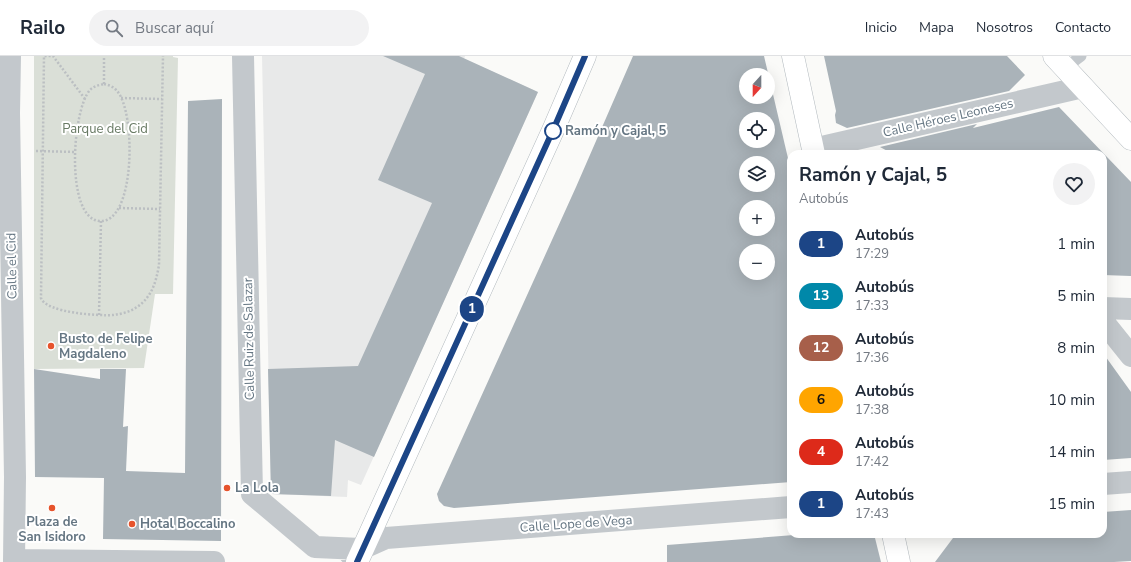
<!DOCTYPE html>
<html lang="es">
<head>
<meta charset="utf-8">
<style>
  :root { --surface:#fff; --page:#f2f2f3; --text:#1f2937; --muted:#747a83; --line:#e0e1e3 }
  body { margin:0; font-family:"Nunito Sans",sans-serif; background:var(--page); color:var(--text); height:100vh; display:flex; flex-direction:column; font-size:15px; white-space:nowrap }
  * { box-sizing:border-box; margin:0 }
  p { font-size:13px; color:var(--muted) }
  .icon { flex:none; width:22px; height:22px; fill:none; stroke:currentColor; stroke-width:2; stroke-linecap:round; stroke-linejoin:round }
  .map { position:relative; flex:1; overflow:hidden }
  .details { position:absolute; left:787px; top:94px; width:320px; height:388px; display:flex; flex-direction:column; background:var(--surface); border-radius:12px; box-shadow:0 4px 16px #0002 }
  .details>* { flex:none }
  .badge { padding:0 8px; border-radius:13px; font-size:14px; line-height:26px }
  .needle { width:26px; rotate:201deg }
  .fabs { position:absolute; left:739px; top:12px; display:grid; gap:8px }
  .fabs a { display:grid; place-items:center; width:36px; height:36px; border-radius:50%; background:var(--surface); box-shadow:0 4px 16px #0002; font-size:20px }
  .map>.badge { position:absolute; translate:-50% -50%; box-shadow:0 0 0 2px #fff }
  .round { display:grid; place-items:center; flex:none; width:42px; height:42px; border-radius:21px; background:var(--page) }
  .headline { display:flex; align-items:center; justify-content:space-between; height:68px; padding:0 12px }
  h1 { font-size:19px; font-weight:700; line-height:30px }
  ul { padding:0; list-style:none }
  li { display:flex; align-items:center; gap:12px; height:52px; padding:0 12px }
  li div { flex:1 }
  li b { display:block; font-size:15px }
  li em { font-style:normal }
  li .badge { min-width:44px; font-weight:700; text-align:center }
  header { display:flex; align-items:center; gap:24px; box-sizing:border-box; height:56px; padding:0 20px; background:var(--surface); border-bottom:1px solid var(--line) }
  header strong { font-size:19px }
  nav { display:flex; gap:22px; margin-inline-start:auto; font-size:14px }
  .search { width:280px; height:36px; background:var(--page); display:flex; align-items:center; gap:10px; box-sizing:border-box; padding:0 14px; border-radius:22px; color:var(--muted); font-size:15px }
  .map>svg:first-child { display:block }
  .built { fill:#e8e9e9 }
  .green { fill:#dadfd7 }
  .building { fill:#aab3b9; fill-rule:evenodd }
  .lines { fill:none; stroke-linecap:round; stroke-linejoin:round }
  .secondary-casing { stroke:#b3babf; stroke-width:23 }
  .path { stroke:#bbbfc2; stroke-width:2.5; stroke-dasharray:2 2; stroke-linecap:butt }
  .lane { stroke:#c3c8cc; stroke-width:11 }
  .street { stroke:#c3c8cc; stroke-width:22 }
  .secondary { stroke:#fff; stroke-width:22 }
  .line-casing { stroke:#fff; stroke-width:9 }
  .line { stroke:#1c4586; stroke-width:6 }
  .stop-dot { fill:#fff; stroke:#1c4586; stroke-width:2 }
  .poi-dot { fill:#e6532c; stroke:#fff; stroke-width:1.5 }
  .labels { text-anchor:middle; dominant-baseline:central; stroke-width:4; stroke-linejoin:round; paint-order:stroke }
  .street-label { font-size:13px; fill:#657683; stroke:#fff }
  .park-label { font-size:13px; fill:#687a64; stroke:#fff }
  .stop-label { font-size:13px; font-weight:bold; fill:#657683; stroke:#fff; text-anchor:start }
  .poi-label { font-size:13px; font-weight:bold; fill:#657683; stroke:#fff; text-anchor:start }
</style>
</head>
<body>
<header>
<strong>Railo</strong>
<div class="search"><svg class="icon" aria-label="search" viewBox="0 0 24 24"><circle cx="10" cy="10" r="6"/><path d="M15 15l6 6"/></svg>Buscar aquí</div>
<nav><a>Inicio</a><a>Mapa</a><a>Nosotros</a><a>Contacto</a></nav>
</header>
<div class="map">
<svg width="1131" height="506" viewBox="0 0 1131 506">
  <rect width="100%" height="100%" fill="#fafaf8"/>
  <path class="built" d="M262,0h203l-1,3 74,33 -177,393 -13,-5 -1,17 -76,-3z"/>
  <path class="green" d="M34,0h139v1l5,1 -5,236h-18l-11,74 -110,1z"/>
  <path class="building" d="M383,0h76l79,36 -164,365 -39,-17 -4,56 -59,-2 -1,-1 -3,-124 90,-3 74,-163 -54,-23 47,-106z
    M633,0h131l27,115v311l-337,26 -10,-2 -5,-5 -2,-7 139,-307zM746,19h22v22h-22zM746,63h22v22h-22zM746,107h22v22h-22zM746,151h22v22h-22zM746,195h22v22h-22z
    M824,0h183l18,19 -16,16 -162,37 -11,-5 -1,-8 1,-4z
    M222,43l-1,442 -118,-2 1,-61 -69,-1 -1,-108 66,10v-10h26l-3,58 5,-1 -2,45 59,2 3,-372z
    M1059,51l72,75v94l-28,-1v-121h-210l-13,-7 97,-23 -4,4z
    M1103,297l28,39v66l-28,2z
    M1131,454v51l-17,1h-179l21,-28h147v-22z
    M807,478h67l7,28h-214v-17z"/>
  <g class="lines">
    <defs>
      <path id="secondary" d="M793,0l21,98
        M1054,0l77,83
        M893,478l6,28
        M357,506l197,-434 31,-72"/>
    </defs>
    <use href="#secondary" class="secondary-casing"/>
    <path class="path" d="M104,28c5,1 10,3 13,7 19,20 19,134 -18,130 -34,-4 -27,-111 -9,-131 4,-4 9,-5 14,-6z
      M104,28v-28
      M121,42l41,1
      M85,43l-32,-43h-9l-3,242c5,15 58,18 72,17 8,-1 17,-3 24,-8 15,-10 19,-25 22,-42l4,-209
      M36,95l39,1
      M119,152l41,1
      M99,259l2,-94"/>
    <path class="lane" d="M1065,12l16,-12"/>
    <path class="street" d="M10,0l-1,57 6,364 -1,85
      M243,0l9,438 63,53 46,2
      M813,93l270,-62
      M1103,252l28,1
      M1103,265l28,35
      M1103,428l28,-2
      M350,498l36,-16 405,-31
      M14,504l200,2"/>
    <use href="#secondary" class="secondary"/>
  </g>
  <g class="lines">
    <defs>
      <path id="line" d="M357,506l197,-434 31,-72"/>
    </defs>
    <use href="#line" class="line-casing"/>
    <use href="#line" class="line"/>
  </g>
  <circle class="stop-dot" cx="553" cy="75" r="8"/>
  <g class="poi-dot">
    <circle cx="51" cy="290" r="4"/>
    <circle cx="227" cy="432" r="4"/>
    <circle cx="52" cy="452" r="4"/>
    <circle cx="132" cy="468" r="4"/>
  </g>
  <g class="labels">
    <g class="street-label">
      <text transform="translate(948 62) rotate(-13)">Calle Héroes Leoneses</text>
      <text transform="translate(12 210) rotate(-91)">Calle el Cid</text>
      <text transform="translate(249 283) rotate(-91)">Calle Ruiz de Salazar</text>
      <text transform="translate(576 468) rotate(-4)">Calle Lope de Vega</text>
    </g>
    <g class="park-label">
      <text x="105" y="73">Parque del Cid</text>
    </g>
    <g class="stop-label">
      <text x="565" y="75">Ramón y Cajal, 5</text>
    </g>
    <g class="poi-label">
      <text x="59" y="283">Busto de Felipe<tspan x="59" dy="15">Magdaleno</tspan></text>
      <text x="235" y="432">La Lola</text>
      <text x="52" y="466" text-anchor="middle">Plaza de<tspan x="52" dy="15">San Isidoro</tspan></text>
      <text x="140" y="468">Hotal Boccalino</text>
    </g>
  </g>
</svg>
<div class="fabs">
<a><svg class="needle" viewBox="-14 -14 28 28"><path d="M0-13l5 13h-10z" fill="#e53935"/><path d="M0 13l5-13h-10z" fill="#747a83"/></svg></a>
<a><svg class="icon" aria-label="locate" viewBox="0 0 24 24"><circle cx="12" cy="12" r="6"/><path d="M12 2v4M12 18v4M2 12h4M18 12h4"/></svg></a>
<a><svg class="icon" aria-label="layers" viewBox="0 0 24 24"><path d="M12 4l9 5-9 5-9-5zM3 14l9 5 9-5"/></svg></a>
<a>+</a>
<a>−</a>
</div>
<b class="badge" style="left:472px;top:253px;background:#1c4586;color:#fff">1</b>
<section class="details">
<div class="headline"><div><h1>Ramón y Cajal, 5</h1><p>Autobús</p></div><a class="round"><svg class="icon" aria-label="heart" viewBox="0 0 24 24"><path d="M12 20l-8-8c-3-5 5-10 8-4 3-6 11-1 8 4z"/></svg></a></div>
<ul>
<li><span class="badge" style="background:#1c4586;color:#fff">1</span><div><b>Autobús</b><p>17:29</p></div><em>1 min</em></li>
<li><span class="badge" style="background:#0088a9;color:#fff">13</span><div><b>Autobús</b><p>17:33</p></div><em>5 min</em></li>
<li><span class="badge" style="background:#a75f4a;color:#fff">12</span><div><b>Autobús</b><p>17:36</p></div><em>8 min</em></li>
<li><span class="badge" style="background:#ffa500;color:#111">6</span><div><b>Autobús</b><p>17:38</p></div><em>10 min</em></li>
<li><span class="badge" style="background:#dd2a1a;color:#fff">4</span><div><b>Autobús</b><p>17:42</p></div><em>14 min</em></li>
<li><span class="badge" style="background:#1c4586;color:#fff">1</span><div><b>Autobús</b><p>17:43</p></div><em>15 min</em></li>
</ul>
</section>
</div>
</body>
</html>
